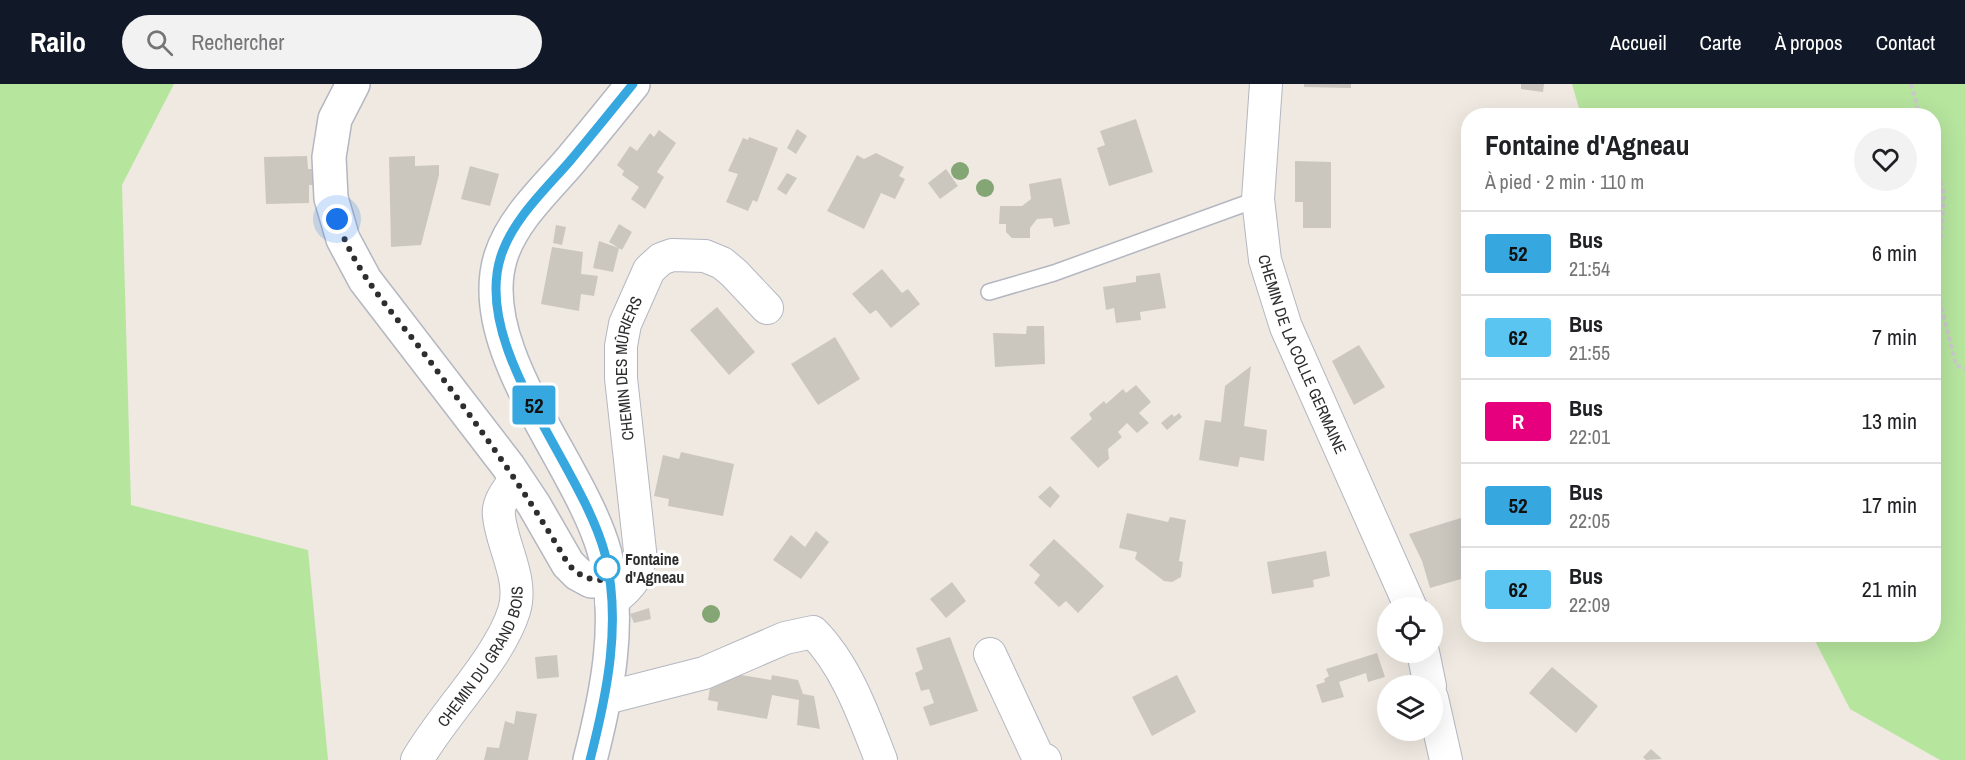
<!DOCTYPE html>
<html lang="fr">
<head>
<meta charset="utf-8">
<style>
  :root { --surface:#fff; --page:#f2f2f2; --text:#202124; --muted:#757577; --line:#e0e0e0; --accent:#111827 }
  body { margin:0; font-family:"Archivo Narrow",sans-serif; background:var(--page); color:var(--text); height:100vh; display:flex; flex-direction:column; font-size:22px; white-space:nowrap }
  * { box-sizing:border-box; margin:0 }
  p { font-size:20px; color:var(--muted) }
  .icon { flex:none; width:33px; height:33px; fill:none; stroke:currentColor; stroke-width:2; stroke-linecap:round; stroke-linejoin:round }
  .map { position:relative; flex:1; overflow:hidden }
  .side { position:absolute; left:1461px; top:24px; width:480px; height:534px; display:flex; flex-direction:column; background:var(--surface); border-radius:24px; box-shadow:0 6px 24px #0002 }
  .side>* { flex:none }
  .badge { padding:0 12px; border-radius:4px; font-size:21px; line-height:39px }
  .buttons { position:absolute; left:1377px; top:513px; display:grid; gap:12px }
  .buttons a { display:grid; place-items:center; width:66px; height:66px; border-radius:50%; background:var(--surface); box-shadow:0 6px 24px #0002; font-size:30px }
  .you { position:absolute; width:30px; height:30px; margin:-15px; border:4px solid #fff; border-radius:50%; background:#1a73e8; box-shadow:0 0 0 9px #1a73e833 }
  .map>.badge { position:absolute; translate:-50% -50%; box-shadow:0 0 0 3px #fff }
  .round { display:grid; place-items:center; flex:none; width:63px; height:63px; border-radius:32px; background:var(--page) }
  .summary { display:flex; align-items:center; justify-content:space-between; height:102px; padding:0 24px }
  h1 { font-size:28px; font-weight:800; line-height:45px }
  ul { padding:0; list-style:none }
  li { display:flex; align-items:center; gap:18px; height:84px; padding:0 24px; border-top:2px solid var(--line) }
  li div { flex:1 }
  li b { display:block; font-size:22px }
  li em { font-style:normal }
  li .badge { min-width:66px; font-weight:700; text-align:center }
  header { display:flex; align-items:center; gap:36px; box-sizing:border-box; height:84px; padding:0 30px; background:var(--accent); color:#fff }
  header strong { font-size:28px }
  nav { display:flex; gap:33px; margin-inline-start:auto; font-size:21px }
  .search { width:420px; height:54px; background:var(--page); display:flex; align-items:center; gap:15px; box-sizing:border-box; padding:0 21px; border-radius:33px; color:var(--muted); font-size:22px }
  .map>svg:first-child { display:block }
  .green { fill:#b6e59e }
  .building { fill:#cbc7bf }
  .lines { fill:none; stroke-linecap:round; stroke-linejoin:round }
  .lane-casing { stroke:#b4b7c1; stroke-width:18 }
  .street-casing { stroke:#b4b7c1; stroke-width:34 }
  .secondary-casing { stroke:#b4b7c1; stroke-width:36 }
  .path { stroke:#c9c9c9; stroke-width:4; stroke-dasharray:4.5 3; stroke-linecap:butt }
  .lane { stroke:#fff; stroke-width:15 }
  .street { stroke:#fff; stroke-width:32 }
  .secondary { stroke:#fff; stroke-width:33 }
  .tree { fill:#84a574 }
  .line-casing { stroke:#fff; stroke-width:14 }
  .line { stroke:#36a8df; stroke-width:9 }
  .walk { stroke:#2e2e2e; stroke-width:6; stroke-dasharray:0 10.8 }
  .stop-dot { fill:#fff; stroke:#36a8df; stroke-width:3 }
  .labels { text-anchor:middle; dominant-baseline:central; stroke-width:6; stroke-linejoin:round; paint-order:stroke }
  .street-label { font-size:16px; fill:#2e2e2e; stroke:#fff }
  .stop-label { font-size:16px; font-weight:bold; fill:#2e2e2e; stroke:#fff; text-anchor:start }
</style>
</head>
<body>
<header>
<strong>Railo</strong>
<div class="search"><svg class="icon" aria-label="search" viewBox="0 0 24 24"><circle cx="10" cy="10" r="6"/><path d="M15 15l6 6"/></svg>Rechercher</div>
<nav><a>Accueil</a><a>Carte</a><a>À propos</a><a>Contact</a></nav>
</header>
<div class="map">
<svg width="1965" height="676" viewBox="0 0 1965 676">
  <rect width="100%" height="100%" fill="#efe9e1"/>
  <path class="green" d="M0,0h174l-52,101 9,320 177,45 20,210h-328z
    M1572,0h393v676h-25l-90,-51 -38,-74 122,-1v-518l-353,-1z"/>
  <path class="building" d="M1304,0h47v4l-47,-1z
    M1521,0h23l-1,8 -22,-3z
    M1136,35l17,53 -44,14 -12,-38 8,-3 -5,-14z
    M797,45l10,7 -11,18 -9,-6z
    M659,46l17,13 -19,29 7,5 -19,32 -14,-10 8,-12 -17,-12 2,-4 -7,-6 13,-19 7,5 13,-18 4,4z
    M749,53l29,11 -21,54 -4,-2 -5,11 -22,-9 12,-28 -10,-3 15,-33 5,2z
    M876,69l28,14 -5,9 6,3 -10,20 -14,-6 -17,36 -37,-18 30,-56 7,4z
    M307,72l1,13h6v16h-5v18l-43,1 -2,-47z
    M415,72v10l24,-1v10l-18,70 -30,2 -2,-90z
    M1295,77l36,1v66h-28v-26h-8z
    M470,82l29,8 -9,32 -29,-7z
    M946,85l12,17 -18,13 -12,-16z
    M787,89l10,5 -11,17 -9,-6z
    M1061,94l9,46 -16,3 -2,-9 -15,1 -7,9v10h-18l-6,-6v-8h-7l1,-18h22l9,-7 -2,-15z
    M619,140l13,8 -10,18 -13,-8z
    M556,141l10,2 -4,18 -9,-2z
    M599,157l20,7 -6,24 -20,-4z
    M552,163l31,5 -2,22 17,2 -4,20 -13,-2 -2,17 -38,-7z
    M882,185l20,24 6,-4 12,15 -29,24 -15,-18 -6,4 -18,-20z
    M1160,189l6,35 -26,4 1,8 -25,3 -2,-15 -8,2 -3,-23 33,-5v-6z
    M717,223l38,45 -26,23 -39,-45z
    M1027,242h17l1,38 -50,3 -2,-34 33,1z
    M835,253l25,42 -42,26 -27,-41z
    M1359,261l26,42 -31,18 -22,-44z
    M1251,282l-7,60 23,4 -3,31 -24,-4 -2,10 -39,-7 6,-40 16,2 4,-36z
    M1136,301l15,17 -12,11 10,10 -12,10 -10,-10 -9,9 4,5 -14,12 1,10 -11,9 -28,-30 22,-19 -3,-5 15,-13 2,3 17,-15 3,4z
    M1179,329l3,4 -15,13 -6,-7 11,-9 2,3z
    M681,368l53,12 -11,52 -55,-10 1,-7 -15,-3 9,-41 16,4z
    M1050,402l10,10 -10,12 -12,-11z
    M1127,429l41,9 2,-5 16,3 -7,41 4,1 -2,15 -9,5 -8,-1 -29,-22 2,-7 -18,-4z
    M1464,433l4,16v44l-38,11 -8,-27 -13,-27z
    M816,447l13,11 -28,37 -28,-19 18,-25 14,12z
    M1054,455l50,47 -26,27 -12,-12 -7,6 -25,-24 6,-8 -11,-10z
    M1326,467l4,25 -17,4 1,7 -42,7 -5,-32z
    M952,498l14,19 -20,17 -16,-19z
    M649,524l2,11 -17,4 -4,-9z
    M950,553l28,74 -48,15 -7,-19 11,-4 -5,-14 -8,2 -6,-18 8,-4 -7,-21z
    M1377,569l8,24 -17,5 -2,-9 -27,9 5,15 -22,6 -6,-18 9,-3 -1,-3 5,-3 -3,-7z
    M557,571l2,22 -22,2 -2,-22z
    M1552,583l46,39 -22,27 -47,-40z
    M729,589l42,7 1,-5 26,5 5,14 11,2 6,33 -23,-4 2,-25 -27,-5 -5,24 -50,-9 1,-8 -10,-2 4,-25z
    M1177,591l19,37 -44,24 -20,-39z
    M516,627l21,3 -9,46h-44l3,-13 12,1 6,-27 9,3z
    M1651,665l11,10 -16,1 -3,-3z"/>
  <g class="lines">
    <defs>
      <path id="lane" d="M989,208l65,-19 204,-74"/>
      <g id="street">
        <path id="s1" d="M1266,0l-8,115 7,61 21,67 125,281"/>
        <path id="s2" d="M611,518c21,-18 28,-23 29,-51l-19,-173v-32l4,-22 24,-54 12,-11 11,-4 33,1 17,7 12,10 33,35"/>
        <path d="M1423,568l7,34"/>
        <path d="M990,570l48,103 7,3"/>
        <path d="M606,614l98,-25 81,-35 28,-6c33,33 51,84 68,128"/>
        <path d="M1432,614l14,62"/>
        <path id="s3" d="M417,676c27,-47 82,-101 97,-149 10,-32 -12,-64 -15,-95 -2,-14 9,-26 16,-36"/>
      </g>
      <path id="secondary" d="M353,0l-18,35 -6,38 2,41 12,41 22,41 143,186 26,39 34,59 10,10 13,7 18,-1
        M590,676c17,-66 32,-138 15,-206 -23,-88 -134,-205 -104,-298 12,-37 44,-66 69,-95 21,-25 42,-51 63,-77"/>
    </defs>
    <use href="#lane" class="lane-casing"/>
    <use href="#street" class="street-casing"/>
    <use href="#secondary" class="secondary-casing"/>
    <path class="path" d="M1911,0l9,32
      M1934,76l10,34 -7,96 19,75 9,4"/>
    <use href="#lane" class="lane"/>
    <use href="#street" class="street"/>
    <use href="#secondary" class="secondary"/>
  </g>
  <g class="tree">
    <circle cx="960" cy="87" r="9"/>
    <circle cx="985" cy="104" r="9"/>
    <circle cx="711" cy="530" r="9"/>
  </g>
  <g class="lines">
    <defs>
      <path id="line" d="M590,676c17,-66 32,-138 15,-206 -23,-88 -134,-206 -104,-298 12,-37 44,-66 69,-95 21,-25 42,-51 63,-77"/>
    </defs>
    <use href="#line" class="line-casing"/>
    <use href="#line" class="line"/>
    <path class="walk" d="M337,135c17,54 56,93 89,137 51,68 100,135 142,208 13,14 23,17 41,16l-2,-12"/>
  </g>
  <circle class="stop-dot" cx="607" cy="484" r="12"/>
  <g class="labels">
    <g class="street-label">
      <text stroke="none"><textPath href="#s1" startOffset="278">CHEMIN DE LA COLLE GERMAINE</textPath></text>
      <text stroke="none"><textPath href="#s2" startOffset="246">CHEMIN DES MÛRIERS</textPath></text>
      <text stroke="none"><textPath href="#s3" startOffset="123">CHEMIN DU GRAND BOIS</textPath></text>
    </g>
    <g class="stop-label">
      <text x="625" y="475">Fontaine<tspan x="625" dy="18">d'Agneau</tspan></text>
    </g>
  </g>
</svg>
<div class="buttons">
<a><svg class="icon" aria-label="locate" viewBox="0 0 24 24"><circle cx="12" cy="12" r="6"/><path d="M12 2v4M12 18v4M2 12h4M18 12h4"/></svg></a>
<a><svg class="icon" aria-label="layers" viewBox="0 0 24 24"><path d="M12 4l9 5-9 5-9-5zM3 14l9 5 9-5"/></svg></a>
</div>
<div class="you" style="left:337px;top:135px"></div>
<b class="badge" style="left:534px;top:321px;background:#36a8df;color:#111">52</b>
<section class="side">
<div class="summary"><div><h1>Fontaine d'Agneau</h1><p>À pied · 2 min · 110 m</p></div><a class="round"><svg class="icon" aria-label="heart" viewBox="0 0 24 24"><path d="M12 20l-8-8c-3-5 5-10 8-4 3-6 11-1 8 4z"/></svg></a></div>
<ul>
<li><span class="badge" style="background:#36a8df;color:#111">52</span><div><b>Bus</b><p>21:54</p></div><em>6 min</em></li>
<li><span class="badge" style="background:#5bc5f2;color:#111">62</span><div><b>Bus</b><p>21:55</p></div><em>7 min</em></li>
<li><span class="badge" style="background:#e6007e;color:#fff">R</span><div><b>Bus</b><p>22:01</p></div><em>13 min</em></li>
<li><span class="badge" style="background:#36a8df;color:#111">52</span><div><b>Bus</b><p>22:05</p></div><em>17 min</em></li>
<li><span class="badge" style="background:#5bc5f2;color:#111">62</span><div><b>Bus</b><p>22:09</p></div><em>21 min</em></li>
</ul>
</section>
</div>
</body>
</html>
